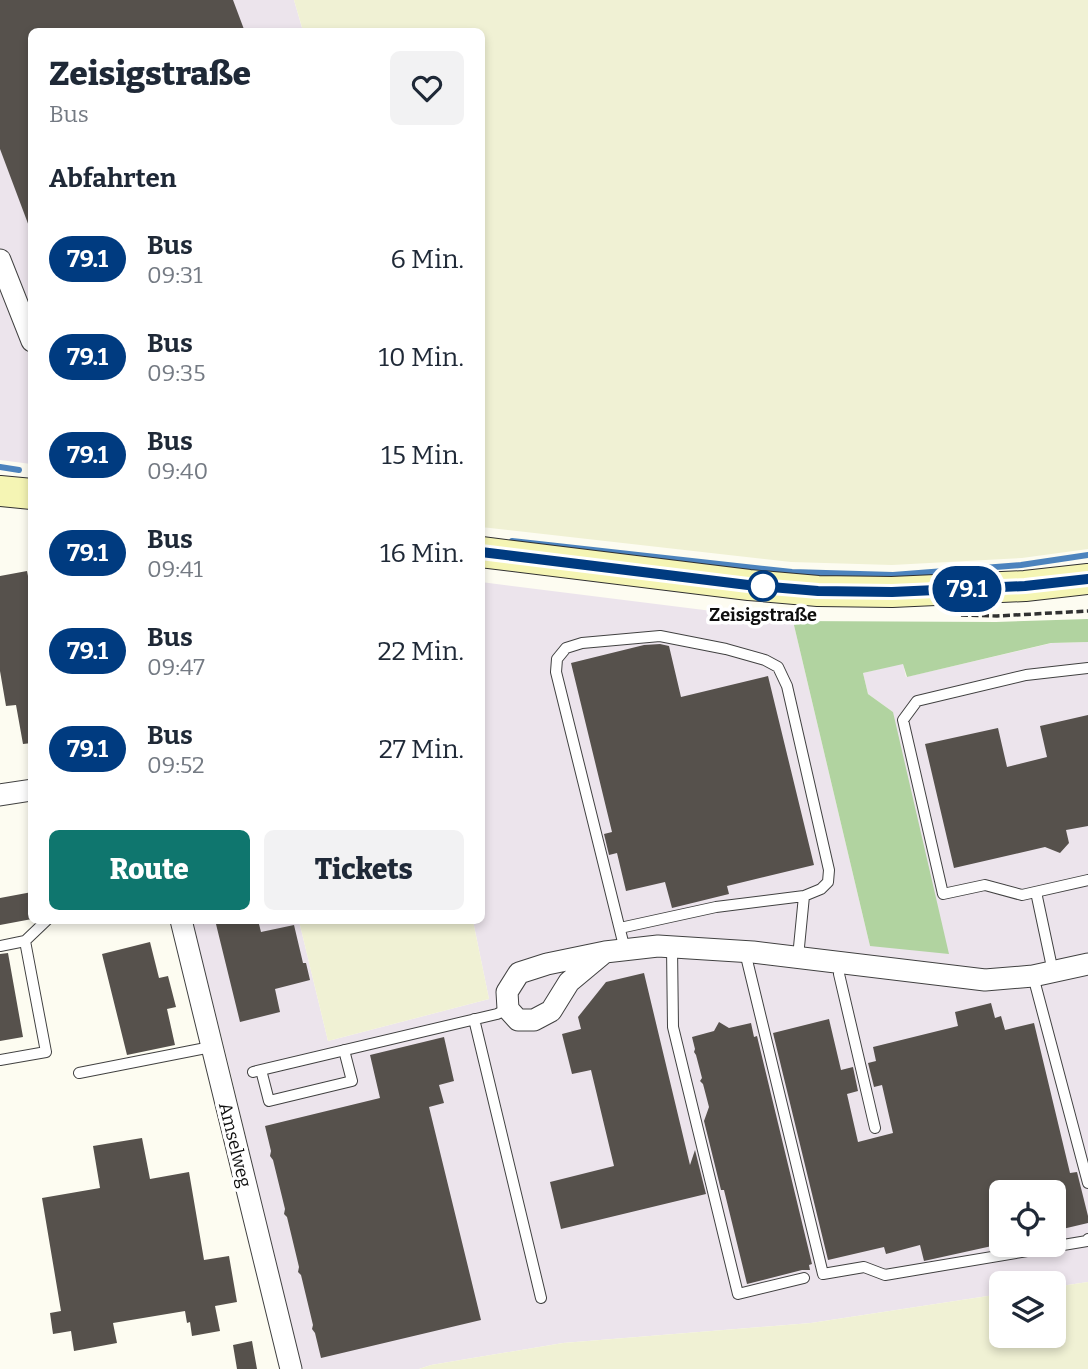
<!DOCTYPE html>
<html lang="de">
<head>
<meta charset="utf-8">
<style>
  :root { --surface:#fff; --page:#f2f2f3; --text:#1f2937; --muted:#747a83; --accent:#0f766e }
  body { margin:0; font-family:Bitter,serif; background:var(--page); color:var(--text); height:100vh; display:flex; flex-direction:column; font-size:26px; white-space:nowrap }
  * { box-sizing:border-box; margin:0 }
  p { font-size:23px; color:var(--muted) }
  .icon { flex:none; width:38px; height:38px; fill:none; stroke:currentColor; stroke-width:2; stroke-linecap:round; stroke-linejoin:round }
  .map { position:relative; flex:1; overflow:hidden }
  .details { position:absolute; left:28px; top:28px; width:457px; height:896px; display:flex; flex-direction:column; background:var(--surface); border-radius:10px; box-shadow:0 4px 10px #0003 }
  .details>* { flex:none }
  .badge { padding:0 14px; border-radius:23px; font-size:24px; line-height:46px }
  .tools { position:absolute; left:989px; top:1180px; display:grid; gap:14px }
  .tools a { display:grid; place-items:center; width:77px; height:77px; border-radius:10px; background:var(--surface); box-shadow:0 4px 10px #0003; font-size:35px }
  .map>.badge { position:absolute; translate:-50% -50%; box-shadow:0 0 0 4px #fff }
  h2 { padding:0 21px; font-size:26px; line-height:63px }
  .round { display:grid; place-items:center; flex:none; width:74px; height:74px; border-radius:10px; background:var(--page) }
  .summary { display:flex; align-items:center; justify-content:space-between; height:119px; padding:0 21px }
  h1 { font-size:33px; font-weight:800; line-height:52px }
  .button { display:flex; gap:14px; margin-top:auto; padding:14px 21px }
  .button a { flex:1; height:80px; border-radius:10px; background:var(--accent); color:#fff; font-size:28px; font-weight:800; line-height:80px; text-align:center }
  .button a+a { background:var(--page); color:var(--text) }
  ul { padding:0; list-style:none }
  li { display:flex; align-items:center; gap:21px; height:98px; padding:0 21px }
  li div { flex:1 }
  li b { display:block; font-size:26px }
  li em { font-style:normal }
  li .badge { min-width:77px; font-weight:700; text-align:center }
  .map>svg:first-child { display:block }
  .industrial { fill:#ece4ec; fill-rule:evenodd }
  .farmland { fill:#f0f1d4 }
  .forest { fill:#b1d3a0 }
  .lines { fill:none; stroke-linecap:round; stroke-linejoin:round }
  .stream { stroke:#4c83bd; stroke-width:6 }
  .building { fill:#56514c }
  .lane-casing { stroke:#414141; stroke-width:12 }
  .street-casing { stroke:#414141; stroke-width:23 }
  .secondary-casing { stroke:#303030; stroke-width:32 }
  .path { stroke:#303030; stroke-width:3.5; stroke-dasharray:7 3.5; stroke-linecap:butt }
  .lane { stroke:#fff; stroke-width:10 }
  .street { stroke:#fff; stroke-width:21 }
  .secondary { stroke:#f5f5b4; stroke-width:30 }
  .line-casing { stroke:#fff; stroke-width:16 }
  .line { stroke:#003b80; stroke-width:10 }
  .stop-dot { fill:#fff; stroke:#003b80; stroke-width:3.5 }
  .labels { text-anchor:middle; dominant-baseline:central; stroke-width:7; stroke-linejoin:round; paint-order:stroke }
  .stop-label { font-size:18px; font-weight:bold; fill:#0e0e0e; stroke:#fff }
  .street-label { font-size:18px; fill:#0e0e0e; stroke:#fff }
</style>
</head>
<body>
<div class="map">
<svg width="1088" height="1369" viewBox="0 0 1088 1369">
  <rect width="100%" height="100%" fill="#fdfcf1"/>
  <path class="industrial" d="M0,0h294l9,31 -271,1 -1,432 -31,-4z
    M481,582l312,39 77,325 23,-234 -25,-18 -5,-21 40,-10 3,14 146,-34 36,-1v640l-34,5v-4h-53v11l-190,29 -248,20 -132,22 -12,4h-118l-72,-303 -37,-145h107l29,120 161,-42 -16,-78 8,-1zM1001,1192h53v52h-53z"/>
  <path class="farmland" d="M294,0h794v549l-66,9 -130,7 -101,-3 -310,-35v-495l-178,-1z
    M299,921h174l16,78 -161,42z
    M1088,1282v87h-669l12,-4 132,-22 248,-20 190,-29v41h53v-48z"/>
  <path class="forest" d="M1088,619v23l-37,1 -144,34 -4,-13 -40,9 5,21 25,18 56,242 -79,-8 -77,-325 203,1z"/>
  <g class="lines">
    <path class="stream" d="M0,467l19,3
      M512,541l280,31 101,3 128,-10 67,-10"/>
  </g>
  <path class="building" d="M0,0h233l12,32h-213v196l-2,1 -30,-80z
    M27,571l3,15 2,-1v158l-9,1 -7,-39 -10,1 -6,-35v-95z
    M660,644l9,2 12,51 87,-21 46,189 -87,21 2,8 -57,14 -7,-26 -39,9 -9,-38 -8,2 -5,-21 8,-2 -41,-169 73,-18z
    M1088,715v111l-22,4 3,13 -9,10 -15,-6 -91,21 -29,-124 73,-16 9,39 40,-10 -7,-31z
    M32,892v27l-32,6v-27z
    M215,920h43l3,12 33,-7 9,38h3l4,17 -35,9 5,23 -40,10z
    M150,942l9,36 9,-2 8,31 -9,2 8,36 -48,10 -25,-101z
    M8,953l15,84 -23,4v-87z
    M644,973l46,192 5,-15 11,44 -145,35 -11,-47 64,-16 -23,-96 -19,4 -10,-40 19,-5 -3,-12 28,-35z
    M991,1003l4,15 6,-2 4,14 29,-7 36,150 7,-1 11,44v7l-34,8v-39h-53v52l-77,17 -4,-16 -34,9 -2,-7 -56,13 -55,-227 56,-14 12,51 12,-3 5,24 -11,3 11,48 35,-9 -11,-48 -8,2 -6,-24 8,-2 -3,-14 85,-21 -3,-14z
    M719,1022l10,6 22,-5 3,14 3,-1 55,228 -3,1 1,5h-8l-55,14 -23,-94h-3l-17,-69 5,-14 -6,-23 -3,-3 2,-3 -6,-23 -2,-3 1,-3 -3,-12 22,-6z
    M444,1037l10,44 -15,4 5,18 -15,4 52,213 -160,38 -6,-25 -3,-4 1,-4 -12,-50 -3,-3 1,-5 -12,-50 -3,-3 1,-5 -12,-49 -3,-4 1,-5 -6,-25 115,-28 -10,-43z
    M142,1138l8,41 39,-7 15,88 25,-4 8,46 -22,4 5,25 -28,5 -2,-14 -3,1 -2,-12 -72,12 4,20 -43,8 -3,-20 -18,3 -3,-21 11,-2 -19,-113 58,-10 -7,-42z
    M252,1341l5,28h-20l-4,-24z"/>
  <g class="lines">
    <defs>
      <path id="lane" d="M1088,668l-62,7 -109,26 -14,19 40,174 42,-9 37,10 66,-15
        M1036,892l17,80
        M620,928l96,-21 88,-11 17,-7 7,-7 1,-12 -42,-184 -9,-19 -13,-7 -39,-11 -66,-13 -78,7 -16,5 -9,11 -1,13 69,278
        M0,946l25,-5 22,-21
        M672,947l1,80 65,267 66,-16
        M745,952l78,322 41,-7 21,8 202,-34 1,-2
        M798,957l6,-61
        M840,963l-1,11 36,154
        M1033,976l55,207
        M474,1019l67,279
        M0,1060l46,-8 -21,-111
        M261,1070l8,31 83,-20 -8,-31
        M253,1072l244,-58 11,-5
        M79,1073l132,-26"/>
      <path id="street" d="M0,260l32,81
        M0,795l32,-5
        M181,920l110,449
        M605,952l-36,30 -18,29 -17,9h-16l-10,-11 -1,-17 12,-19 28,-9 58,-12 53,-6 95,6 232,28 48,-4 55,-12"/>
      <path id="secondary" d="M0,491l32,3
        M481,552l268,33 69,6 74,1 133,-6 63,-7"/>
    </defs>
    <use href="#lane" class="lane-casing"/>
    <use href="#street" class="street-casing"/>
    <use href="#secondary" class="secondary-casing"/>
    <path class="path" d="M961,615l36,1 91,-5"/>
    <use href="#lane" class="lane"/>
    <use href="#street" class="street"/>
    <use href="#secondary" class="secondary"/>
  </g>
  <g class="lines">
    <defs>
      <path id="line" d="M481,552l267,33 70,6 74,1 133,-6 63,-7"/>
    </defs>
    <use href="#line" class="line-casing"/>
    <use href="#line" class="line"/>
  </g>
  <circle class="stop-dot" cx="763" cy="586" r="14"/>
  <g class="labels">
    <g class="stop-label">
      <text x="763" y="615">Zeisigstraße</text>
    </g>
    <g class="street-label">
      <text transform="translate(235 1145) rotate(76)">Amselweg</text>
    </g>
  </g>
</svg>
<div class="tools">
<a><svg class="icon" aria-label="locate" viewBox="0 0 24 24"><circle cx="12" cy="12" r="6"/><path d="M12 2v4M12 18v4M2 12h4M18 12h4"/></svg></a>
<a><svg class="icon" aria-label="layers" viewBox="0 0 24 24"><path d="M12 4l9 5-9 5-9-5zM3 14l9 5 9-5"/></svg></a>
</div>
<b class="badge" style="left:967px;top:589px;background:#003b80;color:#fff">79.1</b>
<section class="details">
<div class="summary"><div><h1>Zeisigstraße</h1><p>Bus</p></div><a class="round"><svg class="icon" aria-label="heart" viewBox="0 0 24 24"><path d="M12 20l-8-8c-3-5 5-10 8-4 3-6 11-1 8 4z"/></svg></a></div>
<h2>Abfahrten</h2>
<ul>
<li><span class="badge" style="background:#003b80;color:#fff">79.1</span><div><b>Bus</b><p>09:31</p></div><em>6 Min.</em></li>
<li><span class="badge" style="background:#003b80;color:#fff">79.1</span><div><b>Bus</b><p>09:35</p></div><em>10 Min.</em></li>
<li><span class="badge" style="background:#003b80;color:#fff">79.1</span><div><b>Bus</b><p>09:40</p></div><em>15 Min.</em></li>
<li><span class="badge" style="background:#003b80;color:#fff">79.1</span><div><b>Bus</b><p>09:41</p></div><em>16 Min.</em></li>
<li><span class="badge" style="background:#003b80;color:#fff">79.1</span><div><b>Bus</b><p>09:47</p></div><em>22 Min.</em></li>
<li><span class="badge" style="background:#003b80;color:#fff">79.1</span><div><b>Bus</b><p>09:52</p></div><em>27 Min.</em></li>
</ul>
<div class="button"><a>Route</a><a>Tickets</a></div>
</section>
</div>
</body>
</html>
